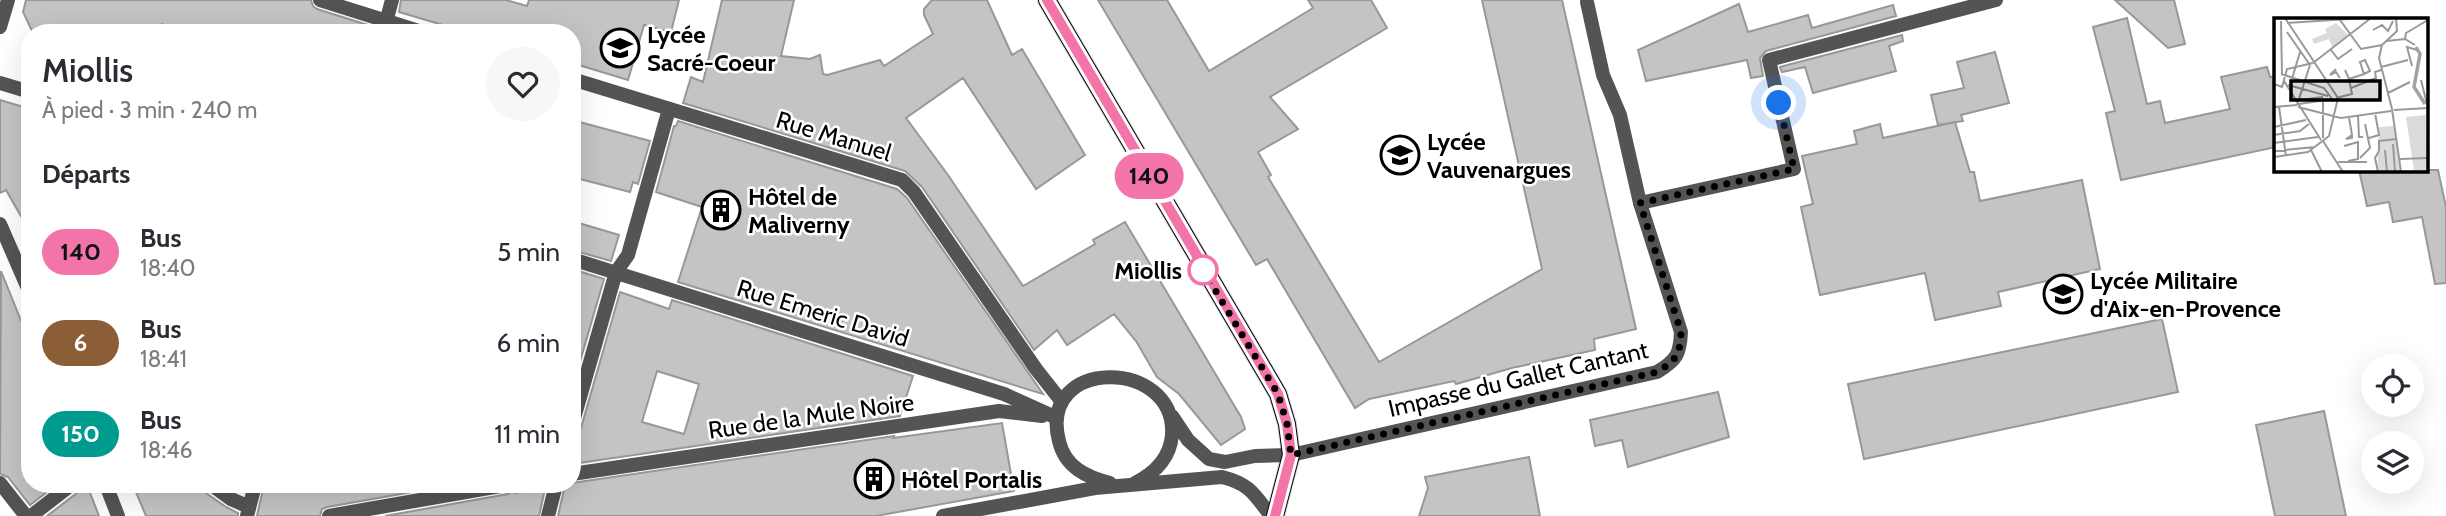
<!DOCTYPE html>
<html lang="fr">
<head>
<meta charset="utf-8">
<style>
  :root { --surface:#fff; --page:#f7f7f7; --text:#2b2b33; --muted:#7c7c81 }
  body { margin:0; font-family:Cabin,sans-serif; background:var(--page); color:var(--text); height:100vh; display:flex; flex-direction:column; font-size:26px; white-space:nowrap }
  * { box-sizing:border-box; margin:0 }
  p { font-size:23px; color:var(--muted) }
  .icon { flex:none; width:38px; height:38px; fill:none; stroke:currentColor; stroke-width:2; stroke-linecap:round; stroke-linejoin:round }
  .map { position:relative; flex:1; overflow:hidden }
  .details { position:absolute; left:21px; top:24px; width:560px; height:469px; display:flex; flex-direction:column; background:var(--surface); border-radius:28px; box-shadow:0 7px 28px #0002 }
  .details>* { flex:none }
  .badge { padding:0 14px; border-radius:23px; font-size:24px; line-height:46px }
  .fabs { position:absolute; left:2361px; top:354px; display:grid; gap:14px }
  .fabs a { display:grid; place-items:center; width:63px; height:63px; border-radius:50%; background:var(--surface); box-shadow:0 7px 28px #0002; font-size:35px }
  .you { position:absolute; width:35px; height:35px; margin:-18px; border:5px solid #fff; border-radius:50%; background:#1a73e8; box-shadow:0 0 0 10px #1a73e833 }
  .map>.badge { position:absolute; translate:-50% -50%; box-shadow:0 0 0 4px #fff }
  h2 { padding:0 21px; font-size:26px; line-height:63px }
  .round { display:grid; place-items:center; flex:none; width:74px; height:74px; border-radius:37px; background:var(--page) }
  .overview { display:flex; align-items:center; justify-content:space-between; height:119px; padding:0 21px }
  h1 { font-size:33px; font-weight:600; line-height:52px }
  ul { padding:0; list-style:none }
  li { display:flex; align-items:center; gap:21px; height:91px; padding:0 21px }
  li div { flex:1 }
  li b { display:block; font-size:26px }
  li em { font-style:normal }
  li .badge { min-width:77px; font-weight:700; text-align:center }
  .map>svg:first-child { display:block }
  .building { fill:#c4c4c4; stroke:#989898; stroke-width:2; fill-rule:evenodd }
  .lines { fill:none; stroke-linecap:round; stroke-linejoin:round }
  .primary-casing { stroke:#dbdbdb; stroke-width:20 }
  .pedestrian { stroke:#545454; stroke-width:14 }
  .minor { stroke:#545454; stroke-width:14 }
  .primary { stroke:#000; stroke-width:18 }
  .line-casing { stroke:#fff; stroke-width:16 }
  .line { stroke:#f274a9; stroke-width:10 }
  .walk { stroke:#000; stroke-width:7; stroke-dasharray:0 12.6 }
  .stop-dot { fill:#fff; stroke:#f274a9; stroke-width:3.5 }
  .labels { text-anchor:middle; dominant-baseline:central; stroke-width:5; stroke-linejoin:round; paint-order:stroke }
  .poi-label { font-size:24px; font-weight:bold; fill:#000; stroke:#fff; text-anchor:start }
  .street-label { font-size:24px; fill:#000; stroke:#fff }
  .stop-label { font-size:24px; font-weight:bold; fill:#000; stroke:#fff; text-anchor:end }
  .inset-river { fill:none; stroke:#a2a2a2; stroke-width:3.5 }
  .inset-road { fill:none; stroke:#999; stroke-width:2 }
  .view { fill:#000; fill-opacity:0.15; stroke:#000; stroke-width:3.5 }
  .inset-edge { fill:none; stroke:#000; stroke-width:3.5 }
</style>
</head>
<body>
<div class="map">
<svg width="2446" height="516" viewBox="0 0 2446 516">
  <rect width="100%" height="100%" fill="#fff"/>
  <path class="building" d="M26,0h285l2,6 4,3 54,17 -2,7h-179l-28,-9 -2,9h-127l-10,-21z
    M401,0h105l21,6 2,-6h150l-8,32 -27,-7 -16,55 -56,-17v-30h-102l-71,-21z
    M722,0h72l-13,56 29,3 10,-4 3,19 4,1 53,-15 4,6 49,-32 -9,-19v-6l8,-9h55l25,55 10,-6 63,106 -49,34 -73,-111 -57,40 42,57 75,111 72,-42 -2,-4 32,-18 116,195 4,12 -24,16 -42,-51 -22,-17 -21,-36 -22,-27 -47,31 -10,-15 -23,20 -112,-163 -17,-16 -222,-68 8,-26 12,5z
    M1098,0h69l42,71 104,-63 -5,-8h63l16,28 -117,69 28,32 -40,23 13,23 -3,2 111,185 163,-93 -60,-269h80l74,329 -42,10 1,11 -83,18 -56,16 -2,-3 -85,18 -14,9 -88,-149 -11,6z
    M2115,0h59l11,44 -17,4z
    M1739,4l9,28 60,-17 4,13 81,-23 3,11 -130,35 -6,7 3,18 -12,2 -4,-18 -101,21 -8,-31z
    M2127,18l20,86 13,-3 5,22 65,-14 -9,-32 46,-10 3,10 6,-1v71l-155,33 -15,-67 9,-2 -22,-84z
    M1902,35l1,6 -14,5 7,25 -83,22 -8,-26 -23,5 -2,-5z
    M1995,52l14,51 -48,12 2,6 -25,4 -7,-30 33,-7 -7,-26z
    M0,100l30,9v123l-24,-42 -6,3z
    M572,120l78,21 -12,43 -5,-2 -3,10 -58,-15z
    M678,121l219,68 10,9 136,196 -365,-112 24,-75 -46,-15 18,-66h2z
    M1955,122l15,50h4l6,29 102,-21 18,89 -102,23 3,14 -66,14 -10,-47 -105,22 -19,-88 12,-3 -11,-48 55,-12 -3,-13 26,-7 3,14z
    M2359,170h79l8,37v76l-11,1 -13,-67 -29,5 -4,-20 -22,4z
    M572,221l47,14 -8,26 -39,-11z
    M572,269l32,10 -32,110z
    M1,271l29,72v142h26l-26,20 -22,-28 -8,-3z
    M620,292l49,17 3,-9 241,76 -13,40 -328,48v-30l6,-2 3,-4zM657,371l42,13 -15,50 -42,-12z
    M2162,319l16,73 -314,67 -16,-75z
    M1718,392l11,45 -101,30 -6,-27 -27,6 -5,-26z
    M2324,411l22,105h-71l-19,-91z
    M1002,423l12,68 -138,25h-318l7,-31 7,-2 322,-47 -1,2z
    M1529,457l11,59h-121l9,-28 -3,-11z
    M80,485h7l12,31h-52l30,-23z
    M133,485h69l4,8 20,14 12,6v3h-92z
    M264,485h188l-125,22 -5,2 -2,7h-63z
    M515,489v4l30,-4 -6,27h-154l123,-22z"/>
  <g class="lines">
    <defs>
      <path id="primary" d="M1047,0l231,394 9,30 4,31 -16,61"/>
    </defs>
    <use href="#primary" class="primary-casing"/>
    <path class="pedestrian" d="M320,0l105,33
      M572,79l330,101 12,12 122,177 26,33
      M1291,455l366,-83c20,-12 23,-18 24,-40l-41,-129 -20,-88 -17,-40 -16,-73
      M0,483l26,33
      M212,485l19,14 18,8
      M31,516l40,-31"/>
    <path class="minor" d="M0,27l8,-27
      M383,33l9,-33
      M0,83l30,9
      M1640,203l154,-34 -25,-109 227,-60
      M0,224l30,69
      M572,259l432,135 53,24
      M1172,416l16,24 21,19 16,3 30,-6 36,-1
      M572,425l44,-153 12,-17 41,-146
      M572,474l427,-63 43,5
      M1110,483c-24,-6 -45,-16 -51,-42 -22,-85 118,-83 113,-6 -2,23 -17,38 -37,48
      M106,485l12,31
      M247,516l8,-31
      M329,516l177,-31
      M548,516l8,-31
      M943,516l152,-28 127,-11c28,7 32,17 49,39"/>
    <use href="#primary" class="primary"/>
  </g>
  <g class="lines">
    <defs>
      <path id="line" d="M1047,0l231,394 9,30 4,31 -16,61"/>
    </defs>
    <use href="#line" class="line-casing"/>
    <use href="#line" class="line"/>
    <path class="walk" d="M1203,270l75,124 9,30 4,31 366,-83c20,-12 23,-18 24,-40l-41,-129 154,-34 -15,-66"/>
  </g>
  <defs>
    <symbol id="school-ring" viewBox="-11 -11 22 22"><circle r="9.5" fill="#fff" stroke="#000" stroke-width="1.5"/><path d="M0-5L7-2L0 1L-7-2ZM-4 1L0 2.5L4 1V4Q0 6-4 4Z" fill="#000"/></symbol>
    <symbol id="building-ring" viewBox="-11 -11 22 22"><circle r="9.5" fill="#fff" stroke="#000" stroke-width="1.5"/><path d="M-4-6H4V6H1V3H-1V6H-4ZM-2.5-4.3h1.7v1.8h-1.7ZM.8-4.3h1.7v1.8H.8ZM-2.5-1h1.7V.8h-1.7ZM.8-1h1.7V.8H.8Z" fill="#000"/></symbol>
  </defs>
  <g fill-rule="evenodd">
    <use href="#school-ring" x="598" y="26" width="44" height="44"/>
    <use href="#school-ring" x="1378" y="133" width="44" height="44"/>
    <use href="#building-ring" x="699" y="188" width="44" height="44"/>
    <use href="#school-ring" x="2041" y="272" width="44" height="44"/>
    <use href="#building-ring" x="852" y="457" width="44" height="44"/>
  </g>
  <circle class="stop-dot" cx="1203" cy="270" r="14"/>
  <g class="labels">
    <g class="poi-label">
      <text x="647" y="34">Lycée<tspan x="647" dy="28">Sacré-Coeur</tspan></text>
      <text x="1427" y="141">Lycée<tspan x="1427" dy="28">Vauvenargues</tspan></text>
      <text x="748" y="196">Hôtel de<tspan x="748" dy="28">Maliverny</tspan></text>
      <text x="2090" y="280">Lycée Militaire<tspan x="2090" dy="28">d'Aix-en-Provence</tspan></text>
      <text x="901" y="479">Hôtel Portalis</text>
    </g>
    <g class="street-label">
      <text transform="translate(834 136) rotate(17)">Rue Manuel</text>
      <text transform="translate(823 313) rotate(17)">Rue Emeric David</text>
      <text transform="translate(1518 379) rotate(-13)">Impasse du Gallet Cantant</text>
      <text transform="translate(811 416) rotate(-8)">Rue de la Mule Noire</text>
    </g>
    <g class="stop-label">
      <text x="1182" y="270">Miollis</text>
    </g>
  </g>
  <g transform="translate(2274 18)">
    <rect width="154" height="154" fill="#fff"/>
    <path d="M62,5l12,12 -16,12 -3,-8 -15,5 -2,-5 15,-6 -2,-4zM152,97l2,57h-25l11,-2 -8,-53zM120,108l6,46h-23l2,-45z" fill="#dbdbdb"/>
    <path class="inset-river" d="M142,29l4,7 -6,33 11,17"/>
    <path class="inset-road" d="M66,2l21,29 21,-4M7,3l1,54M13,5l76,-5M99,12l9,-5 6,6 5,-10M13,14l23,33M131,21l1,-6 22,-13M113,23l18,-2 10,6M57,32l7,9 14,-10M91,42l5,11 -6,3 -4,-12zM39,45l58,-45M138,48l-5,-19 10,3M107,49l27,-7M62,51l-6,6 6,-3 4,6M71,52l4,9 15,-5M7,56l43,14 8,11M18,61l8,-27M147,62l7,28M10,63l37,59M0,66l8,3 5,-18 26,-6M14,67l40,11M77,70l25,-10 -1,-6 6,-2M114,75l22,-11M62,80l16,-4 -3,-15M26,82l23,-3M49,82v38M25,86l34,-5M23,87l13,-40M0,89l23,-2M5,89l7,49M24,89l43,11 50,-7M118,91l-13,-51 3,-13 15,-14 -1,-13M118,91l9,63M120,92l34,-2M84,98l1,21h4M75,100l2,11 1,6v3l-6,1 6,-4M0,109l32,-7M0,117l26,-4 9,-7M95,120l10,-3 -4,-22M49,123l20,31M0,125l44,-6M119,126l2,28M70,128l14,-4v17l-10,2M37,132l11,22M111,132l2,22M0,133l41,-4M105,133v-10l18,-2M0,139l34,-5 21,-16 9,-38 -53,-80M86,140l10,-10 -5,-24M126,141l28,-1M64,144h29M104,154l-3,-14 4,-7"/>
    <path class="view" d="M17,63h89v19h-89z"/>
    <rect width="154" height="154" class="inset-edge"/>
  </g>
</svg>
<div class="fabs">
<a><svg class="icon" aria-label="locate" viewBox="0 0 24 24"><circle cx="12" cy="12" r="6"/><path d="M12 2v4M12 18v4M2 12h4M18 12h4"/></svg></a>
<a><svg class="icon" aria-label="layers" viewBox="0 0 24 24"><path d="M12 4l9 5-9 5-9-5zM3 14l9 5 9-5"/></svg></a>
</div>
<div class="you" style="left:1779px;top:103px"></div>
<b class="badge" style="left:1149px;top:176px;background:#f274a9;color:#111">140</b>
<section class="details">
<div class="overview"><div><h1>Miollis</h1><p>À pied · 3 min · 240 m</p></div><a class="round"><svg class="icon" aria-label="heart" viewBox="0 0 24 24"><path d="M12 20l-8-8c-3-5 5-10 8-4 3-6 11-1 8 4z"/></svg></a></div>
<h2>Départs</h2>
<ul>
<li><span class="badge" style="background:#f274a9;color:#111">140</span><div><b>Bus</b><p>18:40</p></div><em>5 min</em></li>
<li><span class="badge" style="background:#8b5e37;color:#fff">6</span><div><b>Bus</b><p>18:41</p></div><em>6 min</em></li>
<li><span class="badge" style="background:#009b8f;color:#fff">150</span><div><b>Bus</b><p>18:46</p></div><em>11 min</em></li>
</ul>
</section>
</div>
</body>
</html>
